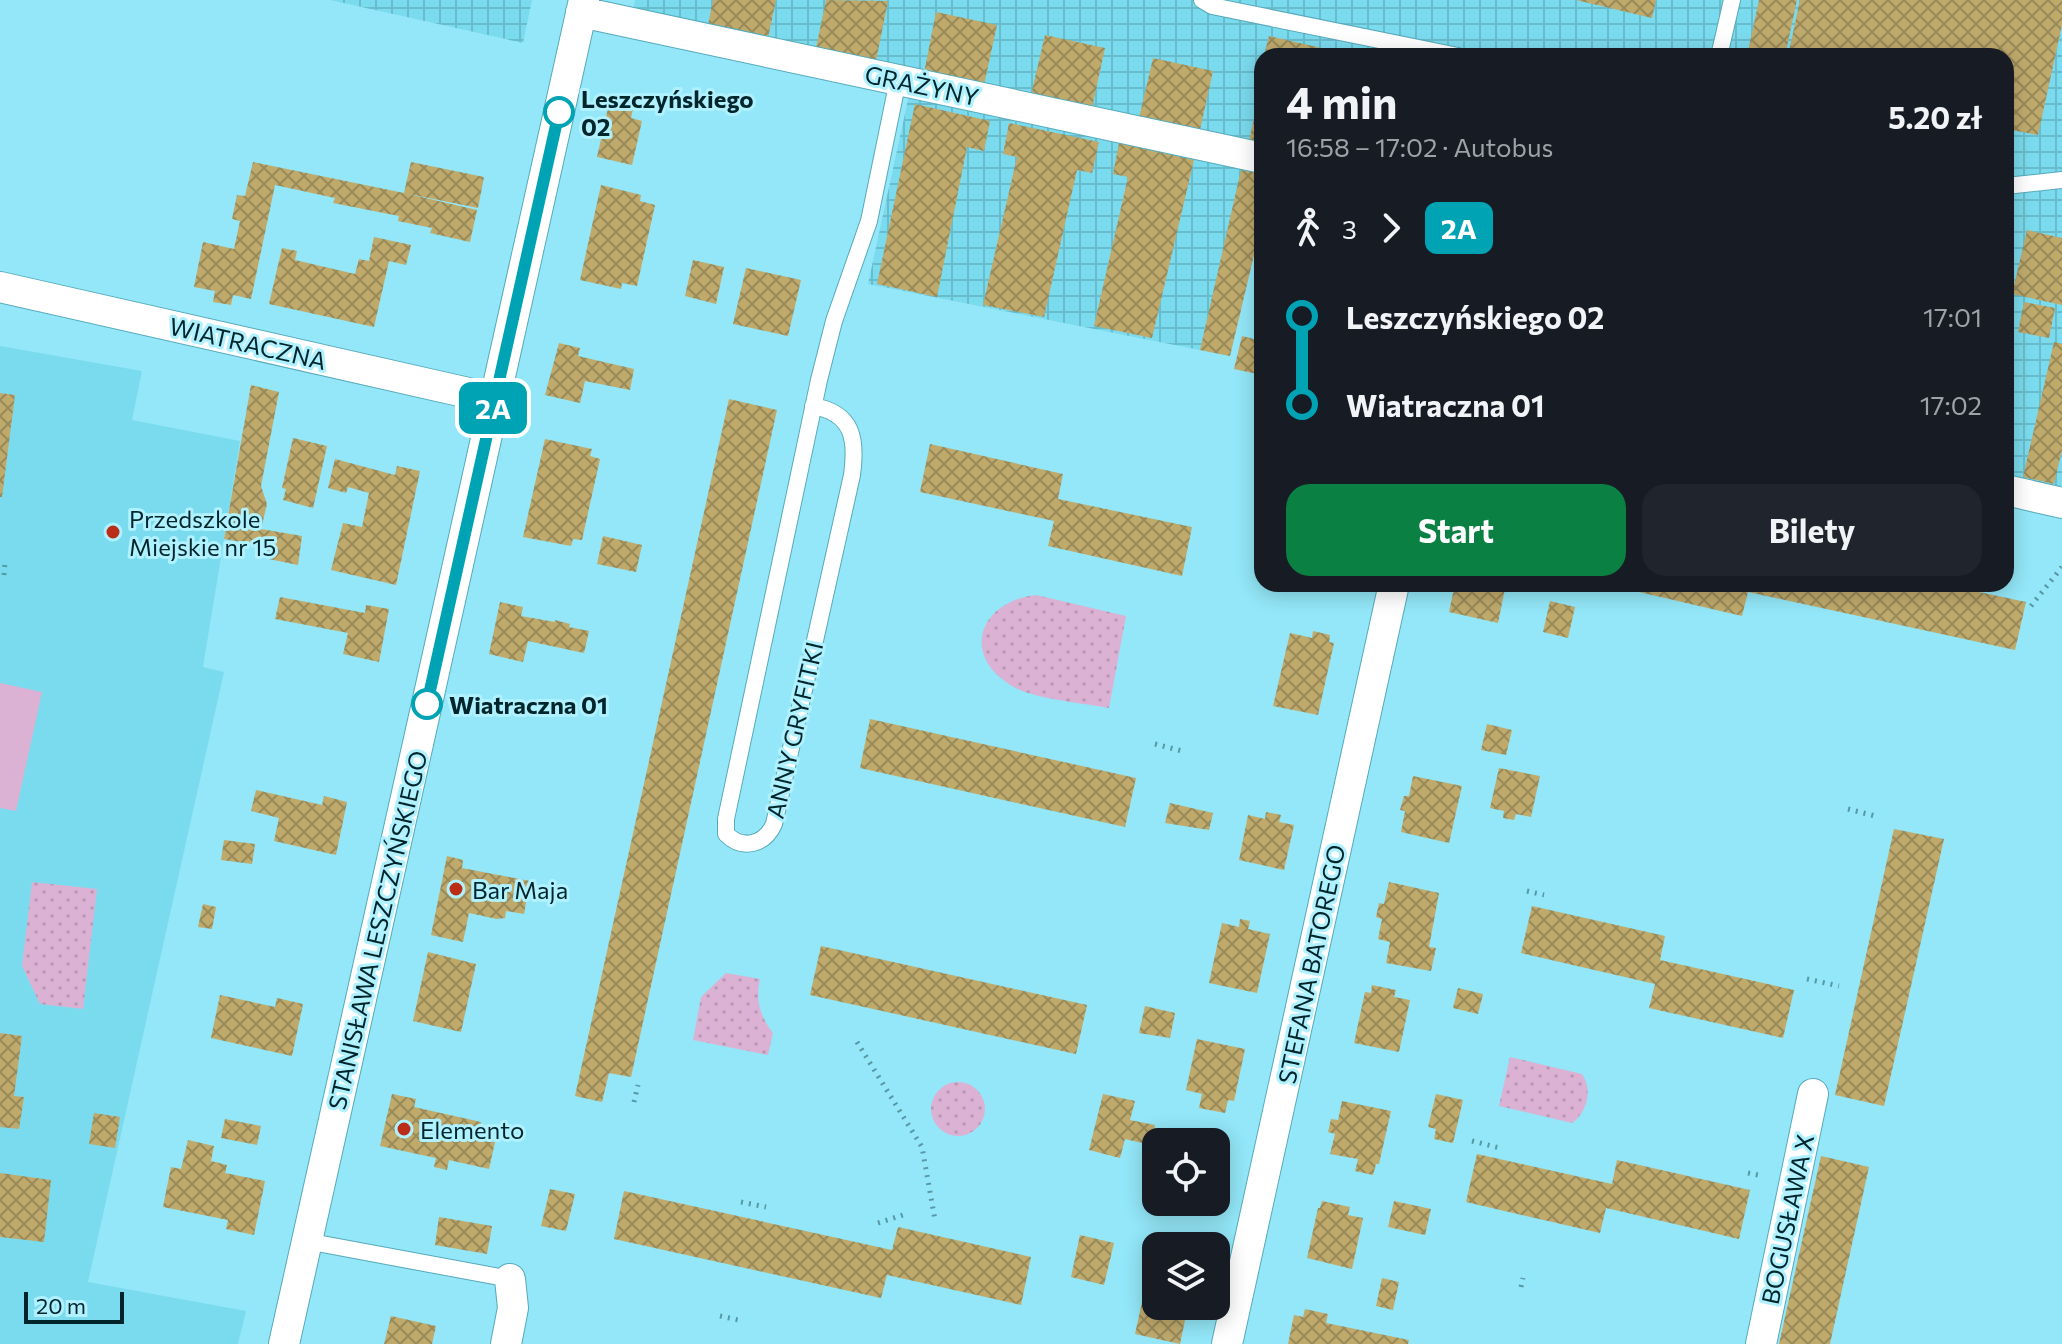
<!DOCTYPE html>
<html lang="pl">
<head>
<meta charset="utf-8">
<style>
  :root { --surface:#171b24; --page:#20242c; --text:#f1f3f6; --muted:#9ea1a6; --accent:#0b8043 }
  body { margin:0; font-family:Commissioner,sans-serif; background:var(--page); color:var(--text); height:100vh; display:flex; flex-direction:column; font-size:30px; white-space:nowrap }
  * { box-sizing:border-box; margin:0 }
  p { font-size:26px; color:var(--muted) }
  .icon { flex:none; width:44px; height:44px; fill:none; stroke:currentColor; stroke-width:2; stroke-linecap:round; stroke-linejoin:round }
  .map { position:relative; flex:1; overflow:hidden }
  .details { position:absolute; left:1254px; top:48px; width:760px; height:544px; display:flex; flex-direction:column; background:var(--surface); border-radius:24px; box-shadow:0 4px 20px #0003 }
  .details>* { flex:none }
  .badge { padding:0 16px; border-radius:12px; font-size:28px; line-height:52px }
  .controls { position:absolute; left:1142px; top:1128px; display:grid; gap:16px }
  .controls a { display:grid; place-items:center; width:88px; height:88px; border-radius:16px; background:var(--surface); box-shadow:0 4px 20px #0003; font-size:40px }
  .scale { position:absolute; left:24px; bottom:20px; width:100px; box-sizing:border-box; padding-left:8px; border:4px solid #00252b; border-top:0; font-size:22px; line-height:28px; white-space:nowrap; color:#00252b; -webkit-text-stroke:6px #b0f1ff; paint-order:stroke }
  .map>.badge { position:absolute; translate:-50% -50%; box-shadow:0 0 0 4px #fff }
  .legs { display:flex; align-items:center; gap:12px; height:88px; padding:0 32px; font-size:26px }
  .legs p { margin-inline-start:auto }
  .overview { display:flex; align-items:center; justify-content:space-between; height:136px; padding:0 32px }
  h1 { font-size:44px; font-weight:700; line-height:60px }
  .primary-button { display:flex; gap:16px; margin-top:auto; padding:16px 32px }
  .primary-button a { flex:1; height:92px; border-radius:24px; background:var(--accent); color:#fff; font-size:32px; font-weight:700; line-height:92px; text-align:center }
  .primary-button a+a { background:var(--page); color:var(--text) }
  ul { padding:0 32px; list-style:none }
  li { display:flex; align-items:center; gap:28px; height:88px; font-size:30px }
  li i { display:grid; place-items:center; width:12px; height:100%; margin:0 10px; background:currentColor }
  li i::after { content:''; width:20px; height:20px; margin:-10px; border:6px solid; border-radius:50%; background:var(--surface) }
  li p { margin-inline-start:auto }
  li:first-child i { background:linear-gradient(#0000 50%,currentColor 0) }
  li:last-child i { background:linear-gradient(currentColor 50%,#0000 0) }
  .map>svg:first-child { display:block }
  .built { fill:#7bdbee }
  .industrial { fill:url(#industrial-grid) }
  .green { fill:#dbb2d4 }
  .park { fill:url(#park-dots) }
  .building { fill:url(#building-cross-hatch) }
  .lines { fill:none; stroke-linecap:round; stroke-linejoin:round }
  .service-casing { stroke:#56aaba; stroke-width:18 }
  .minor-casing { stroke:#56aaba; stroke-width:32 }
  .path { stroke:#5798a4; stroke-width:5; stroke-dasharray:2 6; stroke-linecap:butt }
  .service { stroke:#fff; stroke-width:16 }
  .minor { stroke:#fff; stroke-width:30 }
  .line-1-casing { stroke:#fff; stroke-width:18 }
  .line-1 { stroke:#00a3b4; stroke-width:12 }
  .stop-1-dot { fill:#fff; stroke:#00a3b4; stroke-width:4 }
  .poi-dot { fill:#ba2e18; stroke:#b0f1ff; stroke-width:3 }
  .labels { text-anchor:middle; dominant-baseline:central; stroke-width:6; stroke-linejoin:round; paint-order:stroke }
  .street-label { font-size:24px; fill:#00252b; stroke:#b0f1ff }
  .stop-label { font-size:24px; font-weight:bold; fill:#00252b; stroke:#b0f1ff; text-anchor:start }
  .poi-label { font-size:24px; fill:#00252b; stroke:#b0f1ff; text-anchor:start }
</style>
</head>
<body>
<div class="map">
<svg width="2062" height="1344" viewBox="0 0 2062 1344">
  <defs>
    <pattern id="industrial-grid" width="8" height="8" patternUnits="userSpaceOnUse" patternTransform="scale(2)"><rect width="8" height="8" fill="#7bdbee"/><path d="M0 4h8M4 0v8" fill="none" stroke="#69bccc"/></pattern>
    <pattern id="park-dots" width="8" height="8" patternUnits="userSpaceOnUse" patternTransform="scale(2)"><rect width="8" height="8" fill="#dbb2d4"/><path d="M2 2h.1M6 6h.1" fill="none" stroke="#ba99b6" stroke-width="1.8" stroke-linecap="round"/></pattern>
    <pattern id="building-cross-hatch" width="8" height="8" patternUnits="userSpaceOnUse" patternTransform="scale(2)"><rect width="8" height="8" fill="#bfaa6c"/><path d="M0 0l8 8M0 8l8-8" fill="none" stroke="#998a59"/></pattern>
  </defs>
  <rect width="100%" height="100%" fill="#93e7f8"/>
  <path class="built" d="M0,346l142,25 -10,49 108,21 -37,226 21,5 -136,610 158,29 -8,33h-238z"/>
  <path class="industrial" d="M330,0h202l-9,43z
    M635,0h1427v494l-56,-13v-425h-744v95l-630,-137z
    M909,95l353,74v52l-32,135 -362,-72z"/>
  <path class="green" d="M0,683l42,9 -26,119 -16,-3z"/>
  <path class="park" d="M1036,595l90,21 -17,92c-25,-5 -76,-9 -97,-22 -51,-30 -34,-84 24,-91z
    M32,882l65,7 -14,120 -43,-5 -18,-38z
    M726,973l34,6c-5,21 0,37 13,54l-5,22 -75,-15 8,-43z
    M1510,1057l72,17c11,15 5,39 -10,49l-73,-17z
    M931 1109a27 27 0 1 1 54 0a27 27 0 1 1-54 0Z"/>
  <path class="building" d="M713,0h63l-8,38 -60,-13z
    M826,0l62,1 -12,60 -60,-13z
    M1576,0h80l-4,18z
    M1759,0h38l-12,56h-38z
    M1800,0h262v25l-24,110 -32,-6v-73h-218z
    M936,12l61,13 -13,60 -60,-12z
    M1045,35l60,13 -13,60 -61,-13z
    M1269,36l83,19 -1,1h-87z
    M1153,58l60,13 -13,59 -61,-12z
    M1261,87l1,1v56l-13,-3z
    M609,104l24,5 -2,9 11,3 -10,44 -35,-8z
    M915,104l75,17 -6,30 -17,-4 -30,150 -60,-13z
    M1009,123l90,19 -7,31 -15,-3 -33,147 -61,-12 34,-148 -14,-3z
    M1119,143l75,17 -42,178 -58,-12 34,-149 -15,-3z
    M253,162l151,31 7,-31 73,15 -6,31 -74,-15 73,17 -7,32 -40,-9 2,-5 -34,-7 1,-5 -66,-13 2,-5 -60,-13 -24,114 -18,-4 -2,10 -18,-3 2,-11 -21,-4 9,-45 31,7 6,-28 -8,-2 5,-24 8,1z
    M1241,170l21,4v47l-32,135 -30,-6z
    M601,185l40,10 -1,6 15,4 -18,81 -15,-3 -1,6 -41,-9z
    M2027,230l35,8v67l-50,-11z
    M374,237l37,8 -5,20 -17,-4 -15,66 -105,-23 13,-56 15,3 -2,9 60,14 4,-15 10,2z
    M693,260l31,7 -8,37 -31,-8z
    M746,268l55,12 -13,56 -55,-12z
    M2024,302l31,6 -6,30 -31,-6z
    M1242,336l20,5v34l-28,-6z
    M2054,342l8,2v106l-8,34 -31,-7z
    M559,343l21,5 -2,8 56,13 -4,21 -45,-9 -5,22 -35,-8z
    M251,385l28,7 -18,94 6,18 -6,25 41,7 -4,29 -34,-7 1,-12 -41,-7z
    M0,393l15,2 -13,102h-2z
    M729,399l48,11 -146,667 -22,-4 -7,29 -27,-6z
    M293,438l34,8 -14,62 -30,-8 3,-11 -4,-1z
    M545,439l47,10 -2,7 10,3 -18,81 -9,-1 -2,7 -48,-9z
    M930,444l133,30 -5,25 134,28 -10,49 -134,-30 6,-25 -134,-29z
    M335,459l60,16 2,-9 23,5 -24,114 -65,-15 12,-47 19,4 7,-34 -21,-6 -2,6 -18,-5z
    M603,536l39,9 -6,27 -39,-8z
    M1455,584h51l-8,39 -49,-11z
    M1605,584h337l84,18 -11,48 -267,-58 -6,24z
    M280,597l85,16 1,-8 23,4 -10,53 -36,-8 5,-21 -73,-14z
    M1550,601l25,6 -7,31 -25,-6z
    M500,602l23,5 -2,9 34,6v-2l15,4 -1,3 20,4 -5,22 -56,-12 -5,21 -34,-8z
    M1313,631l17,4 -1,7 5,1 -16,72 -45,-9 17,-73 22,5z
    M870,719l266,59 -11,49 -265,-59z
    M1487,724l25,6 -6,25 -25,-5z
    M1499,768l41,8 -9,41 -15,-3 -2,6 -11,-2 1,-7 -14,-3z
    M1413,776l49,10 -13,57 -48,-11 4,-21 -5,-1 4,-14h5z
    M256,790l66,15 2,-9 23,6 -11,53 -62,-14 5,-23 -28,-7z
    M1170,803l43,10 -4,17 -44,-7z
    M1266,812l15,3 -2,7 15,3 -10,45 -45,-10 9,-45 17,4z
    M1894,829l50,10 -60,267 -49,-11z
    M224,840l31,4 -3,20 -31,-4z
    M447,856l16,4 -1,8 68,13 -6,33 -18,-3 -1,7 -8,1 -28,-6 -6,29 -32,-7z
    M1389,882l50,11 -10,54 7,1 -5,23 -45,-8 4,-21 -12,-3 4,-20 -6,-2 3,-14 5,1z
    M203,904l13,3 -4,22 -14,-2z
    M1532,906l133,30 -5,24 134,30 -11,48 -134,-30 6,-24 -134,-31z
    M1240,919l10,2 -2,8 22,5 -13,59 -48,-10 13,-60 17,4z
    M821,946l266,59 -11,49 -266,-59z
    M428,952l48,12 -15,68 -48,-11z
    M1372,985l24,5 -2,7 16,3 -11,52 -45,-9 11,-51 6,1z
    M1458,988l25,6 -5,20 -25,-6z
    M220,995l55,12 2,-9 26,6 -11,52 -81,-18z
    M1145,1006l30,7 -5,25 -31,-5z
    M0,1033l22,3 -8,60 10,1 -5,32 -19,-2z
    M1197,1039l48,10 -11,52 -6,-1 -3,13 -26,-5 3,-14 -16,-4z
    M392,1094l24,5 -2,8 67,15 -4,17 18,3 -6,27 -40,-9 -2,10 -13,-3 2,-9 -56,-12z
    M1103,1094l32,7 -5,19 25,5 -4,20 -26,-6 -5,19 -31,-8z
    M1436,1094l27,6 -10,43 -19,-4 2,-10 -8,-2z
    M1342,1101l49,10 -12,53h-3l-3,11 -18,-4 3,-12 -28,-5 5,-20 -7,-2 3,-13 7,1z
    M94,1113l26,4 -5,31 -26,-4z
    M225,1119l36,7 -4,19 -36,-7z
    M188,1140l26,6 -3,15 16,4 -2,8 40,8 -11,54 -28,-6 2,-9 -65,-13 8,-40 10,2z
    M1477,1154l135,30 5,-24 133,30 -11,49 -133,-31 -6,25 -134,-31z
    M1821,1156l48,11 -39,177h-51z
    M0,1173l51,7 -7,62 -44,-5z
    M550,1189l25,5 -9,37 -25,-5z
    M624,1191l268,59 6,-23 133,30 -10,48 -134,-30 -6,23 -267,-59z
    M1322,1201l28,6 -2,8 15,3 -11,51 -45,-11 11,-50h2z
    M1394,1201l37,8 -6,26 -37,-8z
    M1163,1202h48l-3,11z
    M439,1217l53,9 -5,28 -52,-9z
    M1080,1235l34,8 -10,42 -33,-8z
    M1149,1270l7,2v34h32l-8,38 -45,-10z
    M1382,1278l17,4 -6,28 -17,-4z
    M1305,1309l23,5 -2,9 83,17 -1,4h-120l6,-29 9,2z
    M391,1316l45,10 -4,18h-48z"/>
  <g class="lines">
    <defs>
      <path id="service" d="M1202,0l10,6 246,50
        M1719,56l13,-56
        M2006,186l56,-6
        M813,406c40,7 44,33 39,69l-78,349c-9,20 -31,27 -48,10v-15l93,-439 15,-59 35,-100 29,-141
        M306,1241l204,38"/>
      <path id="minor" d="M581,12l681,146
        M0,287l495,112
        M2006,490l56,13
        M284,1344l300,-1344
        M506,1344l7,-36 -3,-29
        M1227,1344l167,-760
        M1761,1344l52,-250"/>
    </defs>
    <use href="#service" class="service-casing"/>
    <use href="#minor" class="minor-casing"/>
    <path class="path" d="M4,575l1,-12
      M2031,606l31,-39
      M1155,744l27,7
      M1848,809l31,8
      M1527,891l17,4
      M1807,979l32,7
      M857,1042l65,105 13,73
      M634,1102l4,-17
      M1472,1141l28,7
      M1748,1173l15,3
      M741,1202l25,5
      M878,1223l28,-9
      M1521,1287l2,-9
      M720,1316l23,5"/>
    <use href="#service" class="service"/>
    <use href="#minor" class="minor"/>
  </g>
  <g class="lines">
    <defs>
      <path id="line-1" d="M427,704l132,-592"/>
    </defs>
    <use href="#line-1" class="line-1-casing"/>
    <use href="#line-1" class="line-1"/>
  </g>
  <g class="stop-1-dot">
    <circle cx="559" cy="112" r="14"/>
    <circle cx="427" cy="704" r="14"/>
  </g>
  <g class="poi-dot">
    <circle cx="113" cy="532" r="8"/>
    <circle cx="456" cy="889" r="8"/>
    <circle cx="404" cy="1129" r="8"/>
  </g>
  <g class="labels">
    <g class="street-label">
      <text transform="translate(922 85) rotate(12)">GRAŻYNY</text>
      <text transform="translate(248 343) rotate(13)">WIATRACZNA</text>
      <text transform="translate(794 730) rotate(-77)">ANNY GRYFITKI</text>
      <text transform="translate(377 930) rotate(-77)">STANISŁAWA LESZCZYŃSKIEGO</text>
      <text transform="translate(1311 964) rotate(-78)">STEFANA BATOREGO</text>
      <text transform="translate(1787 1219) rotate(-78)">BOGUSŁAWA X</text>
    </g>
    <g class="stop-label">
      <text x="581" y="98">Leszczyńskiego<tspan x="581" dy="28">02</tspan></text>
      <text x="449" y="704">Wiatraczna 01</text>
    </g>
    <g class="poi-label">
      <text x="129" y="518">Przedszkole<tspan x="129" dy="28">Miejskie nr 15</tspan></text>
      <text x="472" y="889">Bar Maja</text>
      <text x="420" y="1129">Elemento</text>
    </g>
  </g>
</svg>
<div class="controls">
<a><svg class="icon" aria-label="locate" viewBox="0 0 24 24"><circle cx="12" cy="12" r="6"/><path d="M12 2v4M12 18v4M2 12h4M18 12h4"/></svg></a>
<a><svg class="icon" aria-label="layers" viewBox="0 0 24 24"><path d="M12 4l9 5-9 5-9-5zM3 14l9 5 9-5"/></svg></a>
</div>
<div class="scale">20 m</div>
<b class="badge" style="left:493px;top:408px;background:#00a3b4;color:#fff">2A</b>
<section class="details">
<div class="overview"><div><h1>4 min</h1><p>16:58 – 17:02 · Autobus</p></div><b>5.20 zł</b></div>
<div class="legs"><svg class="icon" aria-label="walk" viewBox="0 0 24 24"><circle cx="13" cy="4" r="2"/><path d="M13 8l-2 6 4 7M11 14l-3 7M7 12l3-4h3l4 4"/></svg>3<svg class="icon" aria-label="forward" viewBox="0 0 24 24"><path d="M9 5l7 7-7 7"/></svg><b class="badge" style="background:#00a3b4;color:#fff">2A</b></div>
<ul>
<li><i style="color:#00a3b4"></i><b>Leszczyńskiego 02</b><p>17:01</p></li>
<li><i style="color:#00a3b4"></i><b>Wiatraczna 01</b><p>17:02</p></li>
</ul>
<div class="primary-button"><a>Start</a><a>Bilety</a></div>
</section>
</div>
</body>
</html>
